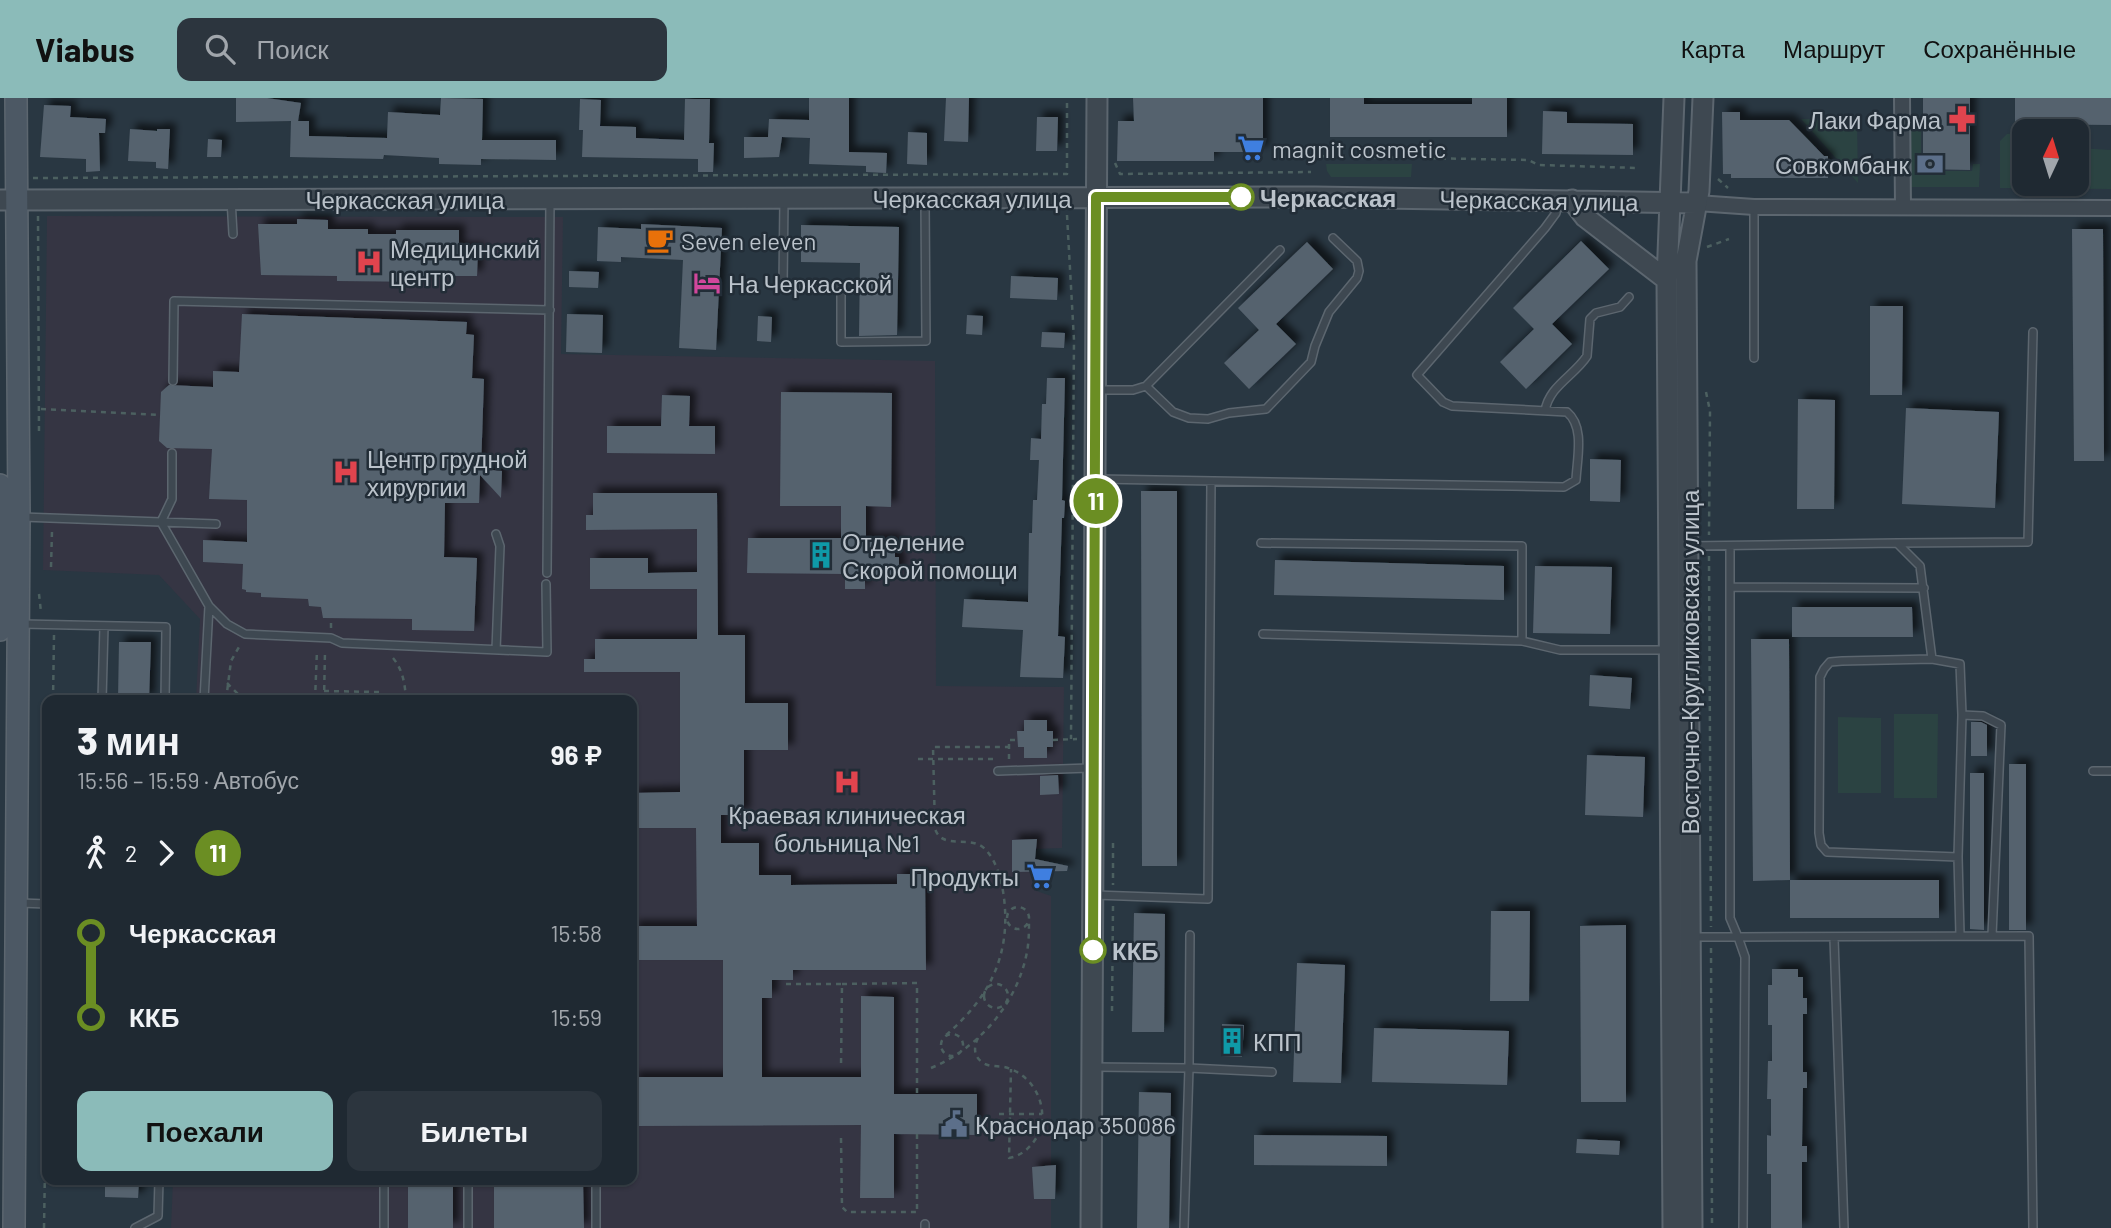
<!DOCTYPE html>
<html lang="ru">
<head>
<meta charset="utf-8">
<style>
  :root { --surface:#1f2932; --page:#2c353e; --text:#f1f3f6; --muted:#a1a6ac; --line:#3c454d; --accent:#8bbbb9 }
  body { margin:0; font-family:Barlow,sans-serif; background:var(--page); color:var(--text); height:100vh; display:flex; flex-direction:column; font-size:26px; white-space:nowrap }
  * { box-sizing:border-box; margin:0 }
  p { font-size:23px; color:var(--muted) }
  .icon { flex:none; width:38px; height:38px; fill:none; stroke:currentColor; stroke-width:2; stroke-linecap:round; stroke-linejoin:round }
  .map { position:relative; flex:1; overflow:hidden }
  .panel { position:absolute; left:42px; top:597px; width:595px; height:490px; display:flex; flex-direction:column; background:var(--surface); border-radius:14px; box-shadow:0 2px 5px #0004,0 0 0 2px var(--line) }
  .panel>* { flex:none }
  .badge { padding:0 14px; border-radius:23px; font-size:24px; line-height:46px }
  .needle { width:46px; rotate:4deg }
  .fabs { position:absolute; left:2012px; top:21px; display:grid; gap:14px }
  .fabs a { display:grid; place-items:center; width:77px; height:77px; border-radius:14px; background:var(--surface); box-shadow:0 2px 5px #0004,0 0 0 2px var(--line); font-size:35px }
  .map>.badge { position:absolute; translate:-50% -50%; box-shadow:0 0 0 4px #fff }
  .legs { display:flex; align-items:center; gap:10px; height:77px; padding:0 35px; font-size:23px }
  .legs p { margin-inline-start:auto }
  .summary { display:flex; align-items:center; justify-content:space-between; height:119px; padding:0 35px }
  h1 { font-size:38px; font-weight:800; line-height:52px }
  .primary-button { display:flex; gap:14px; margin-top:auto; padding:14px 35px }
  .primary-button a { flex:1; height:80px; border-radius:14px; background:var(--accent); color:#111; font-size:28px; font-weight:800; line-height:80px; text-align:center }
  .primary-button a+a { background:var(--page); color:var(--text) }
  ul { padding:0 35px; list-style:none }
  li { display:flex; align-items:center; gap:24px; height:84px; font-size:26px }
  li i { display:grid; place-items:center; width:10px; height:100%; margin:0 9px; background:currentColor }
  li i::after { content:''; width:18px; height:18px; margin:-9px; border:5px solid; border-radius:50%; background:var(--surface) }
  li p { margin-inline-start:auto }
  li:first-child i { background:linear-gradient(#0000 50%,currentColor 0) }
  li:last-child i { background:linear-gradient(currentColor 50%,#0000 0) }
  header { display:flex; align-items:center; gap:42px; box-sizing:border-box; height:98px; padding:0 35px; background:var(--accent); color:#111 }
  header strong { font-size:33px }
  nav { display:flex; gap:38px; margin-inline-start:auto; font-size:24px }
  .search { width:490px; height:63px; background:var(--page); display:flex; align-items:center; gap:18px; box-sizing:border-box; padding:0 24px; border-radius:14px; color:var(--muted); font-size:26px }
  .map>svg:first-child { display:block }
  .medical { fill:#353543 }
  .green { fill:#2b4342 }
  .building { fill:#55626e; filter:url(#shadow) }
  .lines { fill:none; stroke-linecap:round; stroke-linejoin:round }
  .service-casing { stroke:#5c666f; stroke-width:10 }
  .minor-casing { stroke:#5c666f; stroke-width:18 }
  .tertiary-casing { stroke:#5c666f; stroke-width:23 }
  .secondary-casing { stroke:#5c666f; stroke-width:24 }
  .path { stroke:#4c6060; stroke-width:2.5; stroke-dasharray:5 5; stroke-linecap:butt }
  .service { stroke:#3e4851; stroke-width:7 }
  .minor { stroke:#3e4851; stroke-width:14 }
  .tertiary { stroke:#3e4851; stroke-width:19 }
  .secondary { stroke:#4c5864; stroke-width:21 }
  .line-1-casing { stroke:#fff; stroke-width:16 }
  .line-1 { stroke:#6b8e23; stroke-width:10 }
  .stop-1-dot { fill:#fff; stroke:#6b8e23; stroke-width:3.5 }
  .labels { text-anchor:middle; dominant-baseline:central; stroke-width:5; stroke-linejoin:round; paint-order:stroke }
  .poi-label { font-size:24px; fill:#bbc3cb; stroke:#222d37; text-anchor:start }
  .stop-label { font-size:24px; font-weight:bold; fill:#bbc3cb; stroke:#222d37; text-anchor:start }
  .street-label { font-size:24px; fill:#bbc3cb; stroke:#222d37 }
</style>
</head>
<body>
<header>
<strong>Viabus</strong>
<div class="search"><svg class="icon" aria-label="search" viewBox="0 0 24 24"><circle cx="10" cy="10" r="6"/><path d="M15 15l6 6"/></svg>Поиск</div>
<nav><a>Карта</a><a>Маршрут</a><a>Сохранённые</a></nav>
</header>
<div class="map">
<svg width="2111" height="1130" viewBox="0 0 2111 1130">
  <defs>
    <filter id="shadow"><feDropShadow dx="6" dy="-6" stdDeviation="3.5" flood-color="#0009"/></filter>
  </defs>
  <rect width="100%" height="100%" fill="#293742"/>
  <path class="medical" d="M47,118l516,1 -2,137 374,7 1,325 128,1 -2,161 -27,1 -1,23v18l17,6v332h-880l2,-48h459v-480h-436l4,-81 -41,-44 -116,-5z"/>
  <path class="green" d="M1801,21l56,1 1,63z
    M1910,22h11v51h51l1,-7h7l-1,23h-68z
    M2025,35v51h52v-36l34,2v39l-111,-1v-47l7,-7z
    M1326,66h86l-1,13h-80l-4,-6z
    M1894,616h44l-1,84h-43z
    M1838,619l43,1v75h-43z"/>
  <path class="building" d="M236,0h31l34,5 -3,18h-5h16v15l78,2 1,-26 52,3 1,-17 42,1 -1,41h74v20l-75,-1v6l-42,-1v-6l-55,-3 -1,4 -93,-2 1,-36 -55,1z
    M809,0h40v54l38,1 -1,20 -20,-1v-6l-57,-2 1,-26 -28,-1 -3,20 -35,1v-21h24l1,-18 40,1z
    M946,0h23l-1,44 -24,-1z
    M1133,0h130v54h-49v9h-97l1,-40h16z
    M1330,0h34v6h108v-6h35v39h-177z
    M1923,0h47v72l-47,-1z
    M2015,0h96v27l-96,-1z
    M580,1l21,1 -1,26 36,1v11l48,2 1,-41h25l-1,44h5l-1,29h-15v-13l-116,-2 1,-27h-4z
    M44,7l27,1 -1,11 36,2 -1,14h-6l1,38 -14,1v-13l-46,-2z
    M1543,13l24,1v11l66,1v31l-91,-1z
    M1722,14h18v8h49l35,36h4v22h-97v-4h-8z
    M1037,19h21l-1,34h-21z
    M130,31l27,2v-2h13l-2,40 -12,-1v-6l-28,-1z
    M908,34l19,1v32l-20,-1z
    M208,41l14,1 -1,17h-14z
    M297,121l31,1v9h40v5h28v-4h63v18l19,1 -1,27h-47v6l-93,-1v-5l-76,-1 -3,-51h39z
    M641,126l81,4 -6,122 -37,-2 4,-88 -62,-3v5l-24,-1 1,-34 43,2z
    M801,127l98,2 -2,108 -38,1 1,-73 -59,-1z
    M2072,131h31l1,232h-30z
    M1581,143l28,28 -57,55 20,20 -46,45 -26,-27 34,-33 -21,-21z
    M1307,144l26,27 -57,55 20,20 -47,45 -25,-26 35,-33 -21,-22z
    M569,173l30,1 -1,16 -29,-1z
    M1011,178l47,2 -1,22 -47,-2z
    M1870,208h33l-1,89h-32z
    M242,216l225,8 -1,12 8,1 -2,43 12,1 -3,90 21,2 -1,27 -21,-23 -1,28h-34l-1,54 33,1 -3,73 -62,-1v-11l-89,-1 -2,-11 -12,-1 -1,-7 -47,-2v-4l-15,-1v-2l-4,-1 1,-25 -40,-2v-22l44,2v-42l-38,-1 3,-50 -45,-1 -8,-7 2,-49 8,-7 44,2v-16l26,1z
    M567,216l36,1 -1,38 -36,-1z
    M967,217l16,1 -1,19 -16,-1z
    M758,218l14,1 -1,25 -14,-1z
    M1042,234l23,1 -1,15 -23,-1z
    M1047,280h18l-3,122 3,1 -1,17h-2l-4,118 7,1 -2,41 -43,-1 3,-47 -61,-3 2,-28 64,3 1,-69h3l1,-33h4l2,-40h-9l1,-22 10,1 1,-35h4z
    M781,294l111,1 -1,114 -25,-1v33h29v18h4v18h-34v14h-20v-15l-98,-1 1,-35h93v-32h-61z
    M662,297l28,1 -1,30h26v28l-108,-1v-27h54z
    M1798,301l37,1 -1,109h-37z
    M1906,310l93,4 -4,96 -93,-4z
    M1590,361l31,1 -1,42 -30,-1z
    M1141,393h36v375h-35z
    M593,395h124l1,142h27v68h43v47h-44v65h-23v28h38v32h32v10l106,-1v-10h28l1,96h-133v10h-21v18h-10v79h99v-81l33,1v97h83v41l-83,-1v64h-34l1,-73 -229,1v-49h91v-117h-91v-34h65l-1,-98h-64v-35l48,-1v-120h-96v-13h11v-20h102v-50h-107v-31h58v15l49,-1v-43l-111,1v-15h7z
    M1275,462l229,6v34l-230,-5z
    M1535,468l77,1 -2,67 -77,-1z
    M1792,509h120l1,30h-121z
    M1751,541h38l1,241 -37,1z
    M119,544h32l-2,58h-31z
    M1590,577l42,3 -2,31 -41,-3z
    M1024,622h23v11h6v16h-6v11h-23v-11h-6l-1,-16h7z
    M1971,624h10l6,3v31h-16z
    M1587,657l58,2 -2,60 -58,-2z
    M2009,666h17v166h-17z
    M1970,675h14v157l-14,-1z
    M1058,677l1,19 -19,1v-19z
    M1037,741l-2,20 33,7 -1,5 -55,1v-32z
    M1790,782h149v38h-149z
    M1491,813h39l-1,90h-39z
    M1134,815l31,1 -1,118h-32z
    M1626,827v177h-45l-1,-176z
    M1297,865l48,2 -4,118 -48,-1z
    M1772,871h26v8h5v21h4v16h-4v58h4v16h-4l-1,58h5v16h-5v66h-31v-54h-4v-39l4,1v-37h-4l1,-38h4v-36h-4v-40h4z
    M1222,926l22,1 -2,32 -21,-1z
    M1374,930l135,3 -2,54 -135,-3z
    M1139,994l32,1 -2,135h-32z
    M1254,1037l133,1v30l-133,-1z
    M1577,1041l43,2 -1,14 -43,-2z
    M1056,1067l-1,34h-21l-2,-32z
    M105,1082h34l-1,18 -33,-1z
    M408,1082h45v48h-45z
    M494,1082h89l1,48h-90z"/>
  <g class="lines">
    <defs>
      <path id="service" d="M231,101l2,35
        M784,101l-1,88 58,-1v56l85,-1 -1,-140
        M1754,110v150
        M173,283l1,-80 376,9
        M1146,288l27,26 16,6 19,1 21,-6 37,-4 45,-47 4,-16 14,-34 28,-34 2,-7 -2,-10 -24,-23
        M1097,292h36l13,-4 134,-136
        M1545,313c4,-25 29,-35 42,-55l3,-37 6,-6 24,-6 9,-10
        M172,355v46l-11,23 55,2
        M1097,381l467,8 12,-7c1,-22 9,-53 -9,-68l-115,-6 -9,-4 -26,-27 128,-147 11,-15 2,-12
        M22,419l139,5 48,84 18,18 18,10 86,4 11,5 205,9 -1,-68
        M496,436l4,12 -4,104
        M1261,445l261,3v95l38,9h107
        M1897,445l131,-1 5,-210
        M1689,448l208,-3 23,23 12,93
        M1730,449v371l8,19 291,-1 4,292
        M547,475l3,-373
        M1730,489l194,1
        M22,526l144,3 -1,73
        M1263,536l259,7
        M1932,561l28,5 2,51 -4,142 -131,-5 -6,-7 -2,-12 1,-156 4,-8 6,-7 12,-1z
        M102,602l2,-74
        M204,602l5,-94
        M1962,617l21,1 18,9 -9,211
        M998,673l92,-3
        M2093,673h18
        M1958,759l2,78
        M1095,797l113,4 3,-418
        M20,805l27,1
        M1691,839h47l7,20 -2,271
        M1834,840l10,290
        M1093,969l96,1 1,-133
        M384,1082v48
        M468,1082v48
        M135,1130l23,-12 1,-36
        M596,1130v-48
        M925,1130v-4
        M1184,1130l5,-160 83,4"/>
      <path id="minor" d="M1902,0l1,108
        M1697,105l57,4 357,1"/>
      <path id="tertiary" d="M0,102l1315,-3 382,6
        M1572,102l13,17 82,63
        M1091,1130l6,-1130
        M1673,1130l-6,-948 7,-182
        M1692,1130l-6,-967 13,-70 4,-93"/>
      <path id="secondary" d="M0,387v145
        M14,1130l5,-711 -3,-419"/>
    </defs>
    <use href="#service" class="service-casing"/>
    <use href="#minor" class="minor-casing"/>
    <use href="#tertiary" class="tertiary-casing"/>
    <use href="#secondary" class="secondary-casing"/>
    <path class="path" d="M1311,58l217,4 11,5 99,3
      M1115,65l5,11 191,-2
      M33,80l1034,-4v-76
      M1718,81l10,9
      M1067,117l7,125 -3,399
      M38,118l1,218
      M1707,149l22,-8
      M1706,294l4,19 -1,124
      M41,311l119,6
      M1709,458l2,371
      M51,469l1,-36
      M39,496l2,18
      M331,530v-10
      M393,560c10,12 12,26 13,42
      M227,585l17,17
      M324,593l55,1 18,8
      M53,602l1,-65
      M226,602l5,-39 8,-14 -3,-3
      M315,602l2,-50
      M324,602l1,-49
      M1053,642l24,-1
      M918,661h77
      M1009,661v-19h8
      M1113,745v42
      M1007 820a11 11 0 1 1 22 0a11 11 0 1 1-22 0Z
      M1711,850l1,277
      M984 898a12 12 0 1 1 24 0a12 12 0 1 1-24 0Z
      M786,886h56l-1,82
      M842,886l75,-1v111
      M1112,913l1,-105
      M941 947a11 11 0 1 1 22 0a11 11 0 1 1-22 0Z
      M946,937c43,-37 65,-79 58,-137 -2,-16 -7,-37 -19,-49 -15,-15 -42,2 -50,-20l-2,-82h76
      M978,940c-4,8 -5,18 4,24 7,6 18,3 26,6 27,9 42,40 30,67 -6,11 -16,21 -29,23l2,-89
      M931,970c48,-20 86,-64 96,-116 2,-11 2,-22 2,-33
      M999,1016h43
      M917,1036v78
      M841,1040l1,69 5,5h70v2
      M44,1130l3,-183"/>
    <use href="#service" class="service"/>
    <use href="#minor" class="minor"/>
    <use href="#tertiary" class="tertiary"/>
    <use href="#secondary" class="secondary"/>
  </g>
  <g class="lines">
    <defs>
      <path id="line-1" d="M1093,852l3,-753h145"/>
    </defs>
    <use href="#line-1" class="line-1-casing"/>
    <use href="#line-1" class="line-1"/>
  </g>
  <defs>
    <symbol id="pharmacy-bare" viewBox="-9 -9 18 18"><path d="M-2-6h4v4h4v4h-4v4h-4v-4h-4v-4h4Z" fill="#e0444e" stroke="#222d37" stroke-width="2.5" paint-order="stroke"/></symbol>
    <symbol id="supermarket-bare" viewBox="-9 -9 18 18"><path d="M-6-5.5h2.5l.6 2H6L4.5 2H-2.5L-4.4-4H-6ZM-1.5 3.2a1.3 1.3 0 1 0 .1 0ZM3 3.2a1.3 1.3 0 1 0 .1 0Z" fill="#3f7fe0" stroke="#222d37" stroke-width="2.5" paint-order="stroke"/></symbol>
    <symbol id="bank-bare" viewBox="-9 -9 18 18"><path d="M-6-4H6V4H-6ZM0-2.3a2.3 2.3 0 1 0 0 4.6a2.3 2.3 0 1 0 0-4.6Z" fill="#5c6f8a" stroke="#222d37" stroke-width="2.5" paint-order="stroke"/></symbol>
    <symbol id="cafe-bare" viewBox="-9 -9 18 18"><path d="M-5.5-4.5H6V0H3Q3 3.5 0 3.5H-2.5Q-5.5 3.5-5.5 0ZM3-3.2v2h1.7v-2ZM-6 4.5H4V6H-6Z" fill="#e8710a" stroke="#222d37" stroke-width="2.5" paint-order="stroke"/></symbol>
    <symbol id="hospital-bare" viewBox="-9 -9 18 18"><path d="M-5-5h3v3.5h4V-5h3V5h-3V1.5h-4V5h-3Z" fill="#e0444e" stroke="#222d37" stroke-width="2.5" paint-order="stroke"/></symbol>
    <symbol id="hotel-bare" viewBox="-9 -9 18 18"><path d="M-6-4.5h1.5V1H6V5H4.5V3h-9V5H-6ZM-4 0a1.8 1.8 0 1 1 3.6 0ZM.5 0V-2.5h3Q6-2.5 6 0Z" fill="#d1479c" stroke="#222d37" stroke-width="2.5" paint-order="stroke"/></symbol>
    <symbol id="building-bare" viewBox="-9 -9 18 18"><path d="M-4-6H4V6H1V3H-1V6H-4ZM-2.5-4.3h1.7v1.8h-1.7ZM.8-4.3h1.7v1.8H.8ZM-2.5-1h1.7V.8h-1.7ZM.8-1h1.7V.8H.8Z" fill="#0f9aa8" stroke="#222d37" stroke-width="2.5" paint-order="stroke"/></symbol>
    <symbol id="civic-bare" viewBox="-9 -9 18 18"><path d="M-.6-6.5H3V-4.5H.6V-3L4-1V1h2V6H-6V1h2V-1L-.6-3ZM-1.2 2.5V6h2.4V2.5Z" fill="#5c6f8a" stroke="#222d37" stroke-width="2.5" paint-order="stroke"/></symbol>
  </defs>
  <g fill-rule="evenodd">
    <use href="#pharmacy-bare" x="1943" y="2" width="38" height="38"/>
    <use href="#supermarket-bare" x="1232" y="31" width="38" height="38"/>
    <use href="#bank-bare" x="1911" y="47" width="38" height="38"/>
    <use href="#cafe-bare" x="641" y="123" width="38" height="38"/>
    <use href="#hospital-bare" x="350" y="145" width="38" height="38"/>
    <use href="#hotel-bare" x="688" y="166" width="38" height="38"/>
    <use href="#hospital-bare" x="327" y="355" width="38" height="38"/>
    <use href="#building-bare" x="802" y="438" width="38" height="38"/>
    <use href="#hospital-bare" x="828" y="665" width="38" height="38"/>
    <use href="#supermarket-bare" x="1021" y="759" width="38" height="38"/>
    <use href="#building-bare" x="1213" y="924" width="38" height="38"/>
    <use href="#civic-bare" x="935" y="1007" width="38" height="38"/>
  </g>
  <g class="stop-1-dot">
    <circle cx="1241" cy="99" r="12"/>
    <circle cx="1093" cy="852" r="12"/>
  </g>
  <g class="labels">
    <g class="poi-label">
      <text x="1941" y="21" text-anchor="end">Лаки Фарма</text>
      <text x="1272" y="50">magnit cosmetic</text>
      <text x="1909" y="66" text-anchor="end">Совкомбанк</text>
      <text x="681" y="142">Seven eleven</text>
      <text x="390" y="150">Медицинский<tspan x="390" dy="28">центр</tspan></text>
      <text x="728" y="185">На Черкасской</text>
      <text x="367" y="360">Центр грудной<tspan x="367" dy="28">хирургии</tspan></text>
      <text x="842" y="443">Отделение<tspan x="842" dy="28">Скорой помощи</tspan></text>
      <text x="847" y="716" text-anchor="middle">Краевая клиническая<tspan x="847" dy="28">больница №1</tspan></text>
      <text x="1019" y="778" text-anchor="end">Продукты</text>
      <text x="1253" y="943">КПП</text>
      <text x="975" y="1026">Краснодар 350086</text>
    </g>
    <g class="stop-label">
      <text x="1260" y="99">Черкасская</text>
      <text x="1112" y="852">ККБ</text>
    </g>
    <g class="street-label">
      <text x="972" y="100">Черкасская улица</text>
      <text x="405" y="101">Черкасская улица</text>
      <text transform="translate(1539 102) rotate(1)">Черкасская улица</text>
      <text transform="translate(1689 564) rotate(-90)">Восточно-Кругликовская улица</text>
    </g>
  </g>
</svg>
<div class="fabs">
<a><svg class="needle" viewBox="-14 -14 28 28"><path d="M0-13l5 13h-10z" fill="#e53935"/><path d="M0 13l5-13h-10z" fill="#a1a6ac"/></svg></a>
</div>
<b class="badge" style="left:1096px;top:403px;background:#6b8e23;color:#fff">11</b>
<section class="panel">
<div class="summary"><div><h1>3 мин</h1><p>15:56 – 15:59 · Автобус</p></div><b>96 ₽</b></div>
<div class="legs"><svg class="icon" aria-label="walk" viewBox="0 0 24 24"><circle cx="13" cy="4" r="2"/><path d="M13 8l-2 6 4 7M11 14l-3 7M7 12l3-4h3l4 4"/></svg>2<svg class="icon" aria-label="forward" viewBox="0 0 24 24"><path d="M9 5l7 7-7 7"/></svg><b class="badge" style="background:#6b8e23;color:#fff">11</b></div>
<ul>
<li><i style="color:#6b8e23"></i><b>Черкасская</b><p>15:58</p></li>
<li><i style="color:#6b8e23"></i><b>ККБ</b><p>15:59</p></li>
</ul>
<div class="primary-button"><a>Поехали</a><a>Билеты</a></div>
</section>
</div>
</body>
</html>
